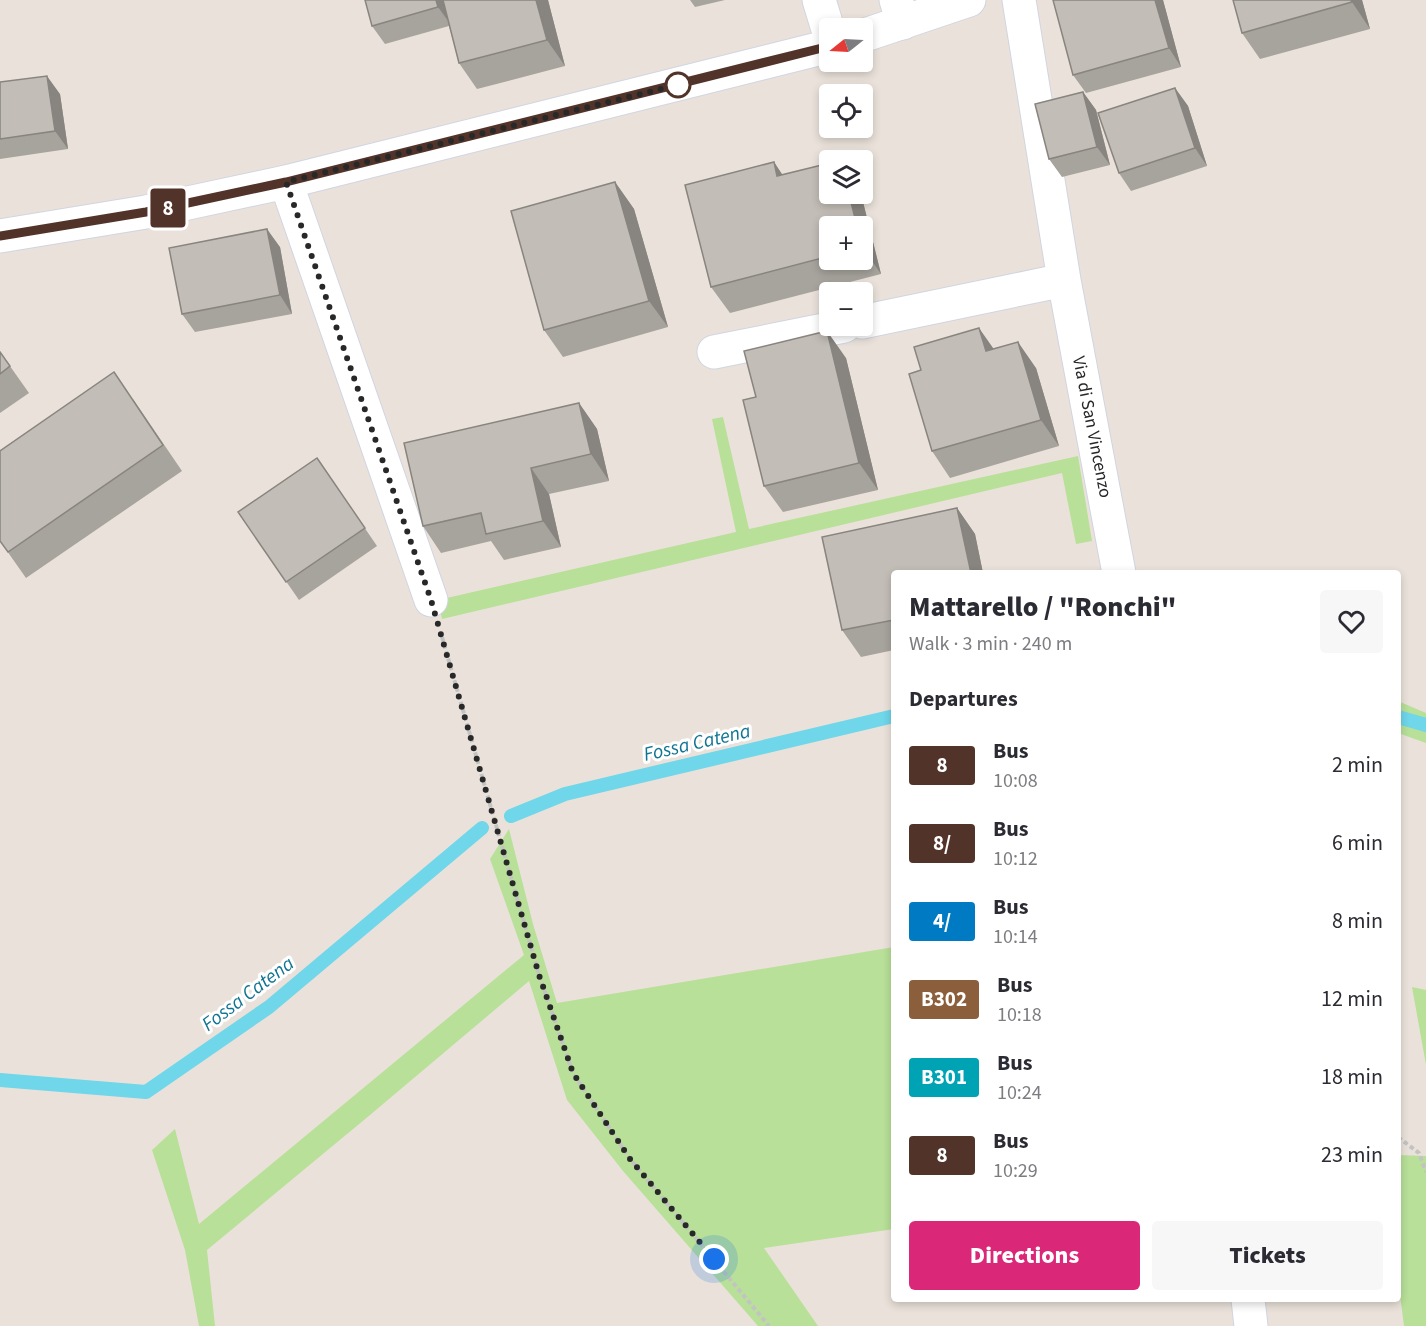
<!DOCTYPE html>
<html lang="en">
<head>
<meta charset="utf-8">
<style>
  :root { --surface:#fff; --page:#f7f7f7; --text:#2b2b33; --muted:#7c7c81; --accent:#db2777 }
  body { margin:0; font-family:"Source Sans 3",sans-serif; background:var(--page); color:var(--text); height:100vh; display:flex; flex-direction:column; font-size:22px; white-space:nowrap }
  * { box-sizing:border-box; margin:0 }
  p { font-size:20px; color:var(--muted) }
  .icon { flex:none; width:33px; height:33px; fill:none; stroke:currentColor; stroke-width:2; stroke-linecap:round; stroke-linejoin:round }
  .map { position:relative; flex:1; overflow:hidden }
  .panel { position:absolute; left:891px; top:570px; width:510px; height:732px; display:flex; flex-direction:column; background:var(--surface); border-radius:6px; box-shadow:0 3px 9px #0003 }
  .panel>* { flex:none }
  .badge { padding:0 12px; border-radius:4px; font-size:21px; line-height:39px }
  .needle { width:39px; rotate:252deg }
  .tools { position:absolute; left:819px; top:18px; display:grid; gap:12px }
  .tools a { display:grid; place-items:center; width:54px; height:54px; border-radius:6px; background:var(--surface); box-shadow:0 3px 9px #0003; font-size:30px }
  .you { position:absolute; width:30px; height:30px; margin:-15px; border:4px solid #fff; border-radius:50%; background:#1a73e8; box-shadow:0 0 0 9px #1a73e833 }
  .map>.badge { position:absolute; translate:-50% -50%; box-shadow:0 0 0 3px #fff }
  h2 { padding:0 18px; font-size:22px; line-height:54px }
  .round { display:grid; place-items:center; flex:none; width:63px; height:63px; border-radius:6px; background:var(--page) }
  .overview { display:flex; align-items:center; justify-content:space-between; height:102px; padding:0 18px }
  h1 { font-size:28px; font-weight:800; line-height:45px }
  .primary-button { display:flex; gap:12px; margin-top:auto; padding:12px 18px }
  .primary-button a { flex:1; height:69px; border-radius:6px; background:var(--accent); color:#fff; font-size:24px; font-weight:800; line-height:69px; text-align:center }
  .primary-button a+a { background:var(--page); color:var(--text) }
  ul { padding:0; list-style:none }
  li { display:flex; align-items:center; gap:18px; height:78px; padding:0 18px }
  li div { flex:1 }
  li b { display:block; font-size:22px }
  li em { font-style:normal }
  li .badge { min-width:66px; font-weight:700; text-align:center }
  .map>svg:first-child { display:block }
  .green { fill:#b8e098 }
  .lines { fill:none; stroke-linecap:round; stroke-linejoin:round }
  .stream { stroke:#70d6ea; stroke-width:14 }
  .street-casing { stroke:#d0d5e1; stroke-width:35 }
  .secondary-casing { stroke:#d0d5e1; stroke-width:35 }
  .path { stroke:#c3c3c3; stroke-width:4; stroke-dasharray:4.5 3; stroke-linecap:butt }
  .street { stroke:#fff; stroke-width:33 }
  .secondary { stroke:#fff; stroke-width:33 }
  .wall { fill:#a7a39d; fill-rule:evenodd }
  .shaded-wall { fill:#88847f }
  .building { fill:#c2bdb6; stroke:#88847f; stroke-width:1.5 }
  .line-casing { stroke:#fff; stroke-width:14 }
  .line { stroke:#52332a; stroke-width:9 }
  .walk { stroke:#282828; stroke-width:6; stroke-dasharray:0 10.8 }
  .stop-dot { fill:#fff; stroke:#52332a; stroke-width:3 }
  .labels { text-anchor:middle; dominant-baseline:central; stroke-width:6; stroke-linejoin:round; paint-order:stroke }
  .street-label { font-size:18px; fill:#282828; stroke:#fff }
  .water-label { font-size:20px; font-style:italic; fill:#117493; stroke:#fff }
</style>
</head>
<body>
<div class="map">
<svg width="1426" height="1326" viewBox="0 0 1426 1326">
  <rect width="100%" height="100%" fill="#eae2da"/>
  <path class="green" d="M723,417l26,112 329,-73 14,85 -16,3 -14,-71 -620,146 -4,-19 298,-68 -24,-113z
    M1398,701l28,12v30l-28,-10z
    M509,829l24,95 24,79 337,-56v282l-130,19 54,78h-60l-135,-155 -56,-71 -38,-119 -159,134 -163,135 8,76h-16l-14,-76 -33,-100 23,-21 24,95 325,-269 -34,-96z
    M1412,987l14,3v75z
    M1398,1155l28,1v170h-22l-6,-46z"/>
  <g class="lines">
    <path class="stream" d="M1398,717l28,8
      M511,816l54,-22 329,-78
      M0,1080l146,12 123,-85 213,-179"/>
    <defs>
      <path id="street" d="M819,0l11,36
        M896,0l7,23
        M1019,0l45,280 55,293
        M286,182l145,418
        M862,322l202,-42
        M714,352l130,-26
        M1248,1299l3,27"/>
      <path id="secondary" d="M862,36l107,-36
        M0,236l146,-24 140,-30 544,-136"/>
    </defs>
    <use href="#street" class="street-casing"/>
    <use href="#secondary" class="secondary-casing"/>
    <path class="path" d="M442,637l97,338 34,98 57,86 139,167
      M1398,1137l21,16 7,19"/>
    <use href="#street" class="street"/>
    <use href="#secondary" class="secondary"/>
  </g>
  <path class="wall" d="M365,0h183l17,66 -88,23 -18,-26 -10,-37 -64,18 -13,-18z
    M690,0h35l-30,7z
    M1163,0l18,67 -95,26 -13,-18z
    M1233,0h129l8,29 -110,30 -18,-26z
    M0,82l60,12 8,55 -68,10z
    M1175,88l13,18 19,60 -76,25 -12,-18z
    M1083,92l13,18 14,55 -48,12 -13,-18z
    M774,162l8,13 48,-12v31h31l20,80 -151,39 -19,-26 -26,-102zM830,226h32v34h-32z
    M615,182l19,27 34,118 -105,30 -19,-27z
    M280,247l12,67 -97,18 -13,-18z
    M994,349l42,19 23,78 -109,32 -18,-27z
    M0,352l29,41 -29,20z
    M846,358l32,132 -95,22 -19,-26 -8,-89z
    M133,399l49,72 -156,107 -26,-37z
    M579,403l18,26 12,52 -60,13 12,53 -57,13 -13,-19 -50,12 -18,-27z
    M317,458l60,88 -78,54 -61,-88z
    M957,508l18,26 8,39h-89v77l-33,7 -19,-27 -20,-93z"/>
  <path class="shaded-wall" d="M436,0h8l7,25 -13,-18z
    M536,0h12l17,66 -18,-26z
    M1155,0h8l18,67 -12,-19z
    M1351,0h11l8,29 -18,-27z
    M47,76l13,18 8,55 -13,-18z
    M1175,88l13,18 19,60 -12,-18z
    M1083,92l13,18 14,55 -13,-18z
    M774,162l18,27 -15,-13z
    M615,182l19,27 34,118 -19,-26z
    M849,194h12l20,80 -18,-26 -1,-22h-5z
    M267,229l13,18 12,67 -12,-19z
    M979,328l19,27 -12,-4z
    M827,331l19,27 32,132 -19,-27z
    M1018,342l18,26 23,78 -18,-26z
    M579,403l18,26 12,52 -18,-27z
    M531,468l18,26 12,53 -18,-26z
    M957,508l18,26 8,39h-12z"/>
  <path class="building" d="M365,0h71l2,7 -66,19z
    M443,0h93l11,40 -88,23z
    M1053,0h102l14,48 -96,27z
    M1233,0h118l1,2 -110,31z
    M47,76l8,55 -55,8v-57z
    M1175,88l20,60 -76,25 -21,-60z
    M1083,92l14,55 -48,12 -14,-55z
    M774,162l3,14 53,-13v31h19l8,32h-27v30l-119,31 -26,-102z
    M615,182l34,119 -105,29 -33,-119z
    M267,229l13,66 -98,19 -13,-66z
    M979,328l7,23 32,-9 23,78 -109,31 -23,-77 12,-4 -7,-23z
    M827,331l32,132 -95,23 -21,-86 13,-3 -12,-46z
    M0,352l10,14 -10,8z
    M114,372l49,73 -155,107 -8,-11v-90z
    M579,403l12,51 -60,14 12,53 -57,13 -5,-21 -58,13 -19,-83z
    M317,458l48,70 -79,54 -48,-70z
    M957,508l14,65h-77v47l-52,10 -20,-93z"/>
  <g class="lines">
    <defs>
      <path id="line" d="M0,236l146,-24 140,-30 544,-136"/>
    </defs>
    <use href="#line" class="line-casing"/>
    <use href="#line" class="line"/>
    <path class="walk" d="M678,85l7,-2 -399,99 145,418 108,375 34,98 57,86 84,100"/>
  </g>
  <circle class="stop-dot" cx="678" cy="85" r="12"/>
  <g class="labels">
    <g class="street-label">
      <text transform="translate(1092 427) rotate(79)">Via di San Vincenzo</text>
    </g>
    <g class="water-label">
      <text transform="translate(697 743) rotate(-13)">Fossa Catena</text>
      <text transform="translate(248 994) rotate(-37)">Fossa Catena</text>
    </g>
  </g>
</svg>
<div class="tools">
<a><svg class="needle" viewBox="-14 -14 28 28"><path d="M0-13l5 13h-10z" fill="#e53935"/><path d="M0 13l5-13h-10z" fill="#7c7c81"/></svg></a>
<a><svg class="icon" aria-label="locate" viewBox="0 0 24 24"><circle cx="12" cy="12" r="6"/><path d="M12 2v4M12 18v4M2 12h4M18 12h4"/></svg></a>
<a><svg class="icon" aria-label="layers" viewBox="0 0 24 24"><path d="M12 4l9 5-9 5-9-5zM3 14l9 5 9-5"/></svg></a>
<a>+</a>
<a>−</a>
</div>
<div class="you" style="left:714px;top:1259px"></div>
<b class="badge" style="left:168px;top:208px;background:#52332a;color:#fff">8</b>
<section class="panel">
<div class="overview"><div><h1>Mattarello / &quot;Ronchi&quot;</h1><p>Walk · 3 min · 240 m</p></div><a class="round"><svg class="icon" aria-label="heart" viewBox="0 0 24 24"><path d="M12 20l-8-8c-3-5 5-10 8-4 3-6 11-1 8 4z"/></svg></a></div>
<h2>Departures</h2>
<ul>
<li><span class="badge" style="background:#52332a;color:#fff">8</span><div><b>Bus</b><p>10:08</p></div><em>2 min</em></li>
<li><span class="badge" style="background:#52332a;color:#fff">8/</span><div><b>Bus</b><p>10:12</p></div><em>6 min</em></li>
<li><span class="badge" style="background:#007bc3;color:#fff">4/</span><div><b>Bus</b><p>10:14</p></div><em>8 min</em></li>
<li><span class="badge" style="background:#8b5e3c;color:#fff">B302</span><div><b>Bus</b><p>10:18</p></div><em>12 min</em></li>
<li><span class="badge" style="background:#00a3b4;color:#fff">B301</span><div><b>Bus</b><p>10:24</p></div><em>18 min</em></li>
<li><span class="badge" style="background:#52332a;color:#fff">8</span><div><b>Bus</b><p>10:29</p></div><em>23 min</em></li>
</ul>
<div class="primary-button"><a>Directions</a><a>Tickets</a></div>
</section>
</div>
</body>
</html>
